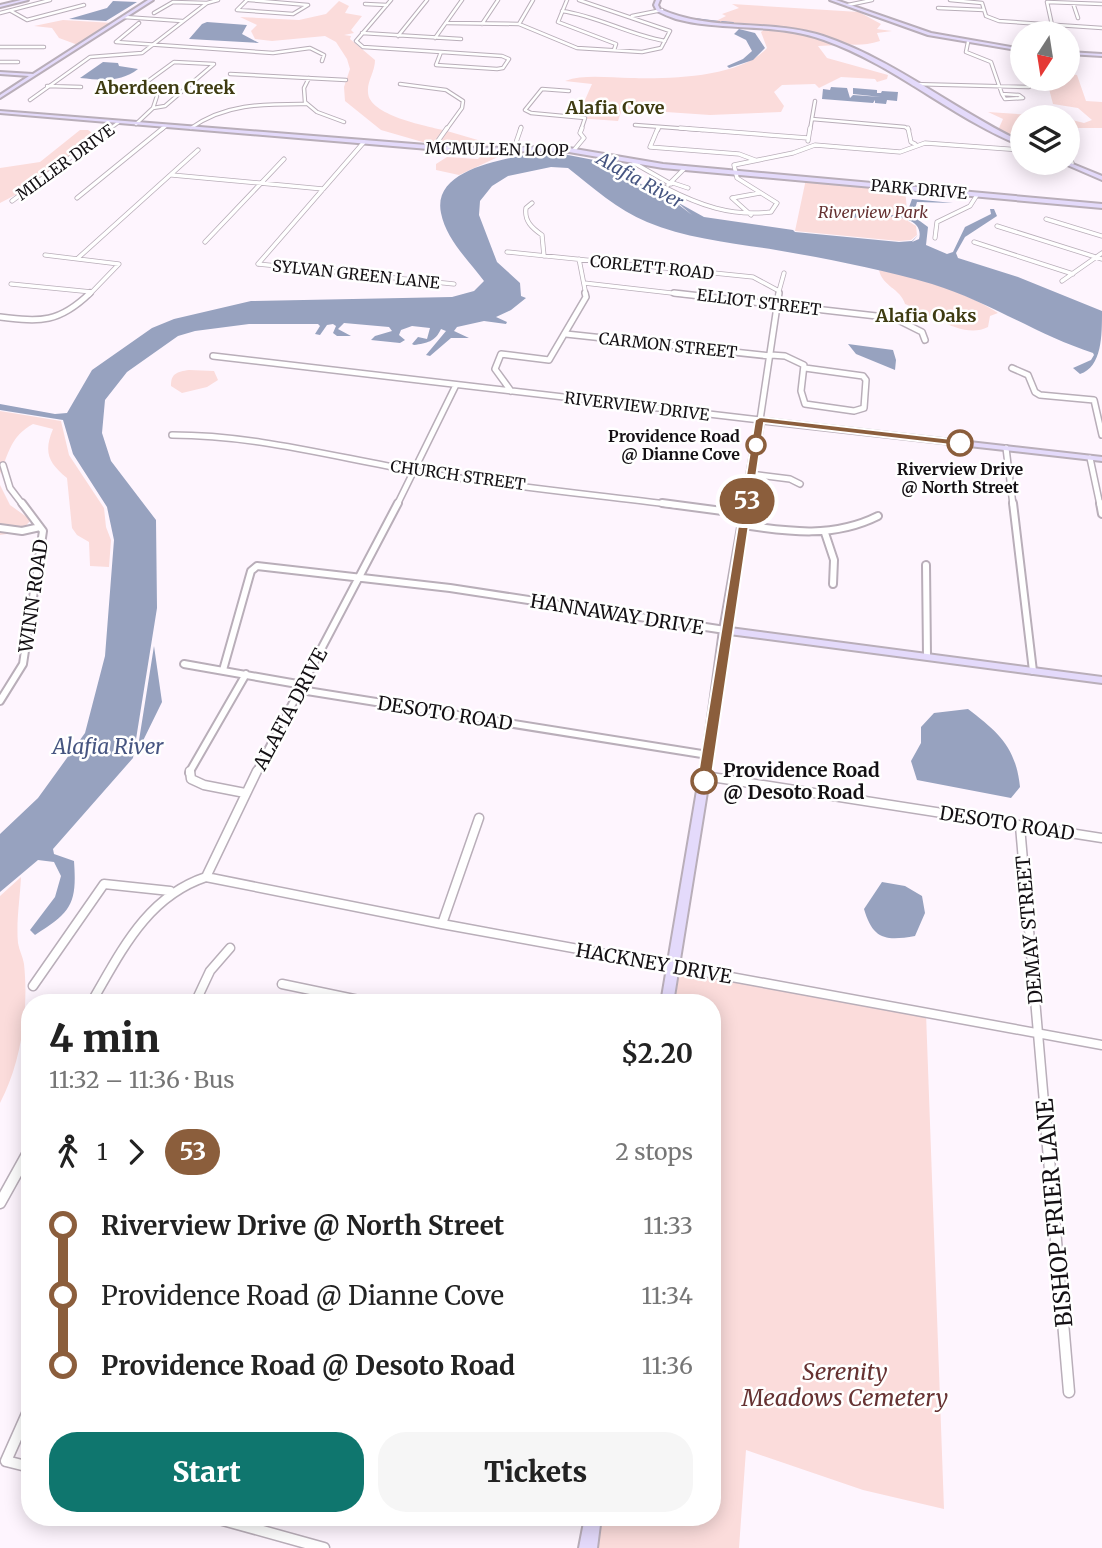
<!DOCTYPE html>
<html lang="en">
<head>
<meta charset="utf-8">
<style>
  :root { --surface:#fff; --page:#f6f6f6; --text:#222; --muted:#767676; --accent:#0f766e }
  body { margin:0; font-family:Merriweather,serif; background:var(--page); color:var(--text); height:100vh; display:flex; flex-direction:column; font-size:26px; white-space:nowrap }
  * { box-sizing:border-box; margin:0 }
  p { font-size:23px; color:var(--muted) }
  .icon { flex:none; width:38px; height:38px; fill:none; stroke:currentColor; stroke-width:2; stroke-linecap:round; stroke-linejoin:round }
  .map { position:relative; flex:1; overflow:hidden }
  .details { position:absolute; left:21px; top:994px; width:700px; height:532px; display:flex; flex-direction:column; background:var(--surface); border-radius:28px; box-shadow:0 4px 18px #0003 }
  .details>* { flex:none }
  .badge { padding:0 14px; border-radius:23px; font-size:24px; line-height:46px }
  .needle { width:46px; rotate:192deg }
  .controls { position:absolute; left:1010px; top:21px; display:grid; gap:14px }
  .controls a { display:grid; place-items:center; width:70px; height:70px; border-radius:50%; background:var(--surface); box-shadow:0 4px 18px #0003; font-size:35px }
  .map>.badge { position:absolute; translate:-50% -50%; box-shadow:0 0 0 4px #fff }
  .legs { display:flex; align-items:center; gap:10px; height:77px; padding:0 28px; font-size:23px }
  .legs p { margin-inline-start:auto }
  .headline { display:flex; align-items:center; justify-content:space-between; height:119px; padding:0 28px }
  h1 { font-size:38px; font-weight:800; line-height:52px }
  .primary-button { display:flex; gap:14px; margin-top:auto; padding:14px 28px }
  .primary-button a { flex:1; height:80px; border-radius:28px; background:var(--accent); color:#fff; font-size:28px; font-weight:800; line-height:80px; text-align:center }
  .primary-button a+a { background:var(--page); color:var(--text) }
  ul { padding:0 28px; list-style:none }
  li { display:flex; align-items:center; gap:24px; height:70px; font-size:26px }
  li i { display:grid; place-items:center; width:10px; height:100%; margin:0 9px; background:currentColor }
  li i::after { content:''; width:18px; height:18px; margin:-9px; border:5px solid; border-radius:50%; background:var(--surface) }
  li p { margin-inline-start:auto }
  li:first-child i { background:linear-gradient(#0000 50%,currentColor 0) }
  li:last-child i { background:linear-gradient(currentColor 50%,#0000 0) }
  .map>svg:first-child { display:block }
  .green { fill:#fbdcdb }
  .water { fill:#97a2bf }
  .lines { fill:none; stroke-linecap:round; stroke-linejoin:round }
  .stream { stroke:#97a2bf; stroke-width:2 }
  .street-far5-casing { stroke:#b9aeb9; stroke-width:4.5 }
  .street-far4-casing { stroke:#b9aeb9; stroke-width:5 }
  .street-far3-casing { stroke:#b9aeb9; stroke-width:8 }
  .street-far2-casing { stroke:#b9aeb9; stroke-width:10 }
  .street-far1-casing { stroke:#b9aeb9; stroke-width:11 }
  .street-casing { stroke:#b9aeb9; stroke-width:13 }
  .secondary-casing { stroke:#b9aeb9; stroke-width:4 }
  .street-far5 { stroke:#fff; stroke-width:2.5 }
  .street-far4 { stroke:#fff; stroke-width:3.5 }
  .street-far3 { stroke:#fff; stroke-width:5 }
  .street-far2 { stroke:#fff; stroke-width:6 }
  .street-far1 { stroke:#fff; stroke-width:8 }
  .street { stroke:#fff; stroke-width:10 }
  .secondary { fill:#e4dafb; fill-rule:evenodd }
  .line-1 { fill:#8b5e3c; stroke:#fff; stroke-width:2 }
  .stop-1-dot { fill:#fff; stroke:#8b5e3c; stroke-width:3.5 }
  .labels { text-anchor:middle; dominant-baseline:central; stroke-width:5; stroke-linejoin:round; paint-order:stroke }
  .far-street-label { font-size:16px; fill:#141014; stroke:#fff }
  .far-park-label { font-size:16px; font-style:italic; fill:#663232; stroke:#fff }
  .far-stop-label { font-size:16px; font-weight:bold; fill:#141014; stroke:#fff; text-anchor:end }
  .far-neighbourhood-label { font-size:18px; font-weight:bold; fill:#3e3b11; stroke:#fff }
  .far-water-label { font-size:18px; font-style:italic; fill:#465581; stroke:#fff }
  .street-label { font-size:19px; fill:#141014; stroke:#fff }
  .stop-label { font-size:19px; font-weight:bold; fill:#141014; stroke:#fff; text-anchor:start }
  .water-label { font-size:21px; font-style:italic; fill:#465581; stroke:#fff }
  .near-street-label { font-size:23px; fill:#141014; stroke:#fff }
  .near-park-label { font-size:23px; font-style:italic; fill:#663232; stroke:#fff }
</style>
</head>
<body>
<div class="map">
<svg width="1102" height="1548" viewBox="0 0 1102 1548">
  <rect width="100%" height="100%" fill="#fef5fe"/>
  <path class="green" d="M339,1l10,5 -4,7 17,3 -11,14 3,3 -10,2 7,1 -1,3 25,21c0,12 -8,21 -7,32 0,23 58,34 75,38l-10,15 -52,-15 -36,-29 -1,-14 6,-18 -3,-10 -11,-17 -11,-6 -53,5 -17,-2 -4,-8 6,-6 -17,-8 59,3 27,-6z
    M732,4l127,8 22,12 -4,5 15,2 -15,2 3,8c-33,10 -48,-2 -79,-9 -28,-7 -59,-7 -87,-10l12,-6 -4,-2 17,-6z
    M63,20l50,3 -35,22 -19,-7 -7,-10 -18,-2z
    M765,29l43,5 31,11 -21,1 9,12 61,17 -1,4 -10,3 -2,-3 -34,-2 -22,11 -4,-4 -33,1 -8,7 10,14 -3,6 -71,3 -88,-6 -4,12 -41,-3 15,-34 -27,-3c20,-7 44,-3 66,-3 38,1 109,0 136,-30l-6,-16z
    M1068,71l1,3 8,1 9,26 16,1v26h-34v-9l16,4 8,-3 -14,-12 -25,-4 -5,-19 -7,-3 1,-3h26z
    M988,112l74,5h-40v26l-32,-15h9l4,-9z
    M80,130h8l10,7 -71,52 -27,14v-35l40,-6z
    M447,131l58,17 -13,3 -56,-5z
    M484,152l32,2 -18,3 -39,18 -23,-5v-6l11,-7 31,2z
    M806,179l99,10 3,32 8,5 1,9 -6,5 -12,1 -104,-10z
    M879,270c39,8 86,21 119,43l-8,3 -2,11c-25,13 -59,-14 -83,-23 -4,-15 -23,-18 -26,-34z
    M189,370l25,1 4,9 -11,7 -25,6 -11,-7c0,-13 6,-14 18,-16z
    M0,411l61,10 8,34 35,53 2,19 5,13 -2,27 -19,-1 -1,-24 -12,-7 -5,-7 -5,-50c-18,-15 -24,-25 -14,-49l-20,-5c-22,12 -24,28 -33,50z
    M0,485l10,20 21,15 -11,12 -20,3z
    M21,877c-1,21 -5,45 -3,66 1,7 5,14 6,21 5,46 -3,99 -24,139v-207z
    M677,972l249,41 18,496 -81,-19 -117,-40 -7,98h-150l4,-31h119v-514h-40z"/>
  <path class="water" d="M113,1l24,1 -31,19 -37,-2 38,-11z
    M207,22l40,3 -5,9 17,9 -70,-4 13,-15z
    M739,29l16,4 10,15 -12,12 -24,8 -2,-2 16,-7 9,-8 -6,-11 -12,-6z
    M103,62l15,1 1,3 19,3c-18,14 -37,11 -58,9z
    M831,87l16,1 3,10 3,-3 28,2 -28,-3v-6l24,2v3h4l1,-2 16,1 -1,9 -10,-1 -1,4 -11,-1v-3l-2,3 -51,-4 1,-10 7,1z
    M530,154h33l41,8 16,12 50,24 22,17 -15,-13 27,15 89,13 2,2 104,10 13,-1 6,-6 -6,7 7,-3c8,-31 -57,-22 -75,-20l-2,-2 3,-6 19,4h38l5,-2 5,-14 41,4 -36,-1 -4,14 15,11 -2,18 21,9 6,-2 12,-25 26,-13 -1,-5h4l3,7 -32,21 -9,16 2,5 60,19 84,34c0,25 0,56 -22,63l-7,-6 18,-8 3,-5 -1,-2c-56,-18 -105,-52 -161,-69 -52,-15 -103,-25 -156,-34 -42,-7 -89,-11 -129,-28 -29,-12 -55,-35 -79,-54l-17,-1 -43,9 -16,10 -12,15 -1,14 18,47 23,21 1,13 5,2 -15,12 -15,7 11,5 -1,2 -22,-3 -27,6 -3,4 15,7h-18l-21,18 -4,-1 20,-24 -5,-2c-6,13 -14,14 -27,16l-2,-1 6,-7 9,2 3,-11 -18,-2 -11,4 -2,5 6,5 -5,3 -29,-3 4,-4 17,-5 -3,-4 -45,-4 -6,6 13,7h-14l-4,-3 3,-7 -3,-2 -6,1 -7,10 -5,-1 5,-8 -2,-2h-69l-54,7 -17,5 -51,36 -22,28 -3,33 9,28 45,59 1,88 -24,150 -80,91 1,5 20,7c3,42 -2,51 -39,74l-5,-5 25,-33 6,-21 -7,-14 -16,-2 -38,32v-58l38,-36 47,-65 20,-77 9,-116 -7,-33 -34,-53 -10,-34 -63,-10v-6l55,10 12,-1 25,-43 60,-42 22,-9 77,-18 201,-4 22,-6 10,-10c-15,-20 -38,-42 -43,-68 -9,-43 60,-53 89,-59z
    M848,344l45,6 3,10 -1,10 -39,-16z
    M154,646l8,56 -25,51z
    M968,709c30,23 48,38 52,78l-9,11 -94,-18 -6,-19 10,-18v-16l13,-14z
    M882,882l23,4 17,10 3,17 -10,23c-29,5 -42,4 -51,-27z"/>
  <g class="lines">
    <path class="stream" d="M695,19l24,3
      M722,22l11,1"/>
    <defs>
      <path id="street-far5" d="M247,0l-10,10 56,4 15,-9 -59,-5
        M391,0l-35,41 7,6 78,5
        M533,0l-14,24 58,24 65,4 19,-4 9,-17 -91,-31
        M567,0l-9,22 58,22 -2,6
        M950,0l32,3 4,13 13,5 103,7
        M1073,3l5,15
        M365,4l22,1
        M848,5l24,-5
        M938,8l46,2
        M11,11l16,9 57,-15
        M562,11c36,5 67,24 103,30
        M0,13l50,-13
        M154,13l19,-11 34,1
        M632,16l30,-6
        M124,17l58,4
        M139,23l-23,19 157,11 37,-5 14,7 -2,6
        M447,23l72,1
        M482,24l16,-24
        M1052,25l-5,-23 55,2
        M362,33l99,6
        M398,36l29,-36
        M435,38l27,-38
        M968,42l-2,10 25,10 11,32
        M0,47h44
        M441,52l61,4 7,3 -6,9 -6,1 -61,-4z
        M0,62h18
        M174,62l40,2 -49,42 -12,2 4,-12 -9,-15z
        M230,74l116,6
        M309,78l-5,10 1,14 12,10 27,10
        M400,84l46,6 17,11 -1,7 -16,22
        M913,84l116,3
        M47,86l34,1
        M569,91l-27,-2 -17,21 6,3 54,5 -4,12
        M1002,94l17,1 4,3 -18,1z
        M30,100l60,-43 52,-4 65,-50 11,-3
        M812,119l93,8 4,3
        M136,124l17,-16
        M635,125l68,5
        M191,128c35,-25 74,-24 115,-24
        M108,130l11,-8
        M161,130l5,-4
        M520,130l1,-3
        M658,130l1,-3
        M810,130l5,-29"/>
      <path id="street-far4" d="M658,128l-8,19 89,7 16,6
        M680,128l128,10
        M908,128l3,14 4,2
        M808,141l2,-13
        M433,148l14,-20
        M1068,149l4,14 -3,1
        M574,150l10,-12 -4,-5 2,-5
        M513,151l8,-23
        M634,163l37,21
        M172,175l151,14
        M673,183l15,5
        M668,185l17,-17
        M664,187c35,18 67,30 107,25l6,-9 -40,-25 -3,-13 59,-12 22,-8 85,7 25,-9 97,7
        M77,198l86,-70
        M732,198l28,-5
        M732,198l19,17
        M12,201l98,-73
        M532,203l-6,5c-2,13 6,20 16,27l2,21
        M1046,219l56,17
        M997,226l105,33
        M935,238l2,-16 33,-16 7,-11
        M205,242l79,-83
        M974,242l99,32
        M507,252l246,25 26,14 -1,4
        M45,255l74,9 -30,31
        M78,258l120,-108
        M579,259l7,36
        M258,264l196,20
        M258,264l106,-122
        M1062,281l40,-28
        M584,283l105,12
        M11,284l81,8
        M779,291l5,-18"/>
      <path id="street-far3" d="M674,293l220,25 28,14 3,8
        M0,317c41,5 59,6 90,-24
        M566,334l204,22
        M771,355l14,1 19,9 -3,26 4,13 49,7 10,-3 2,-28 -3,-4 -58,-8
        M213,356l547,64 19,-127
        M1012,368l16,7 7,17 5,3 54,5 8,35
        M511,391l-16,-22 6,-15 48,6 37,-63 -1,-4
        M172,435c83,0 162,22 243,36 86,15 174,23 260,34
        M1006,448l7,57
        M1090,458l10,47
        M3,465l7,23 13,17
        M751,474l39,5 10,5
        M397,505l59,-120"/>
      <path id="street-far2" d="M662,503l83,11
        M1013,503l20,168
        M1100,503l2,11
        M743,525c47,7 91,13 135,-9
        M0,528l22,3 18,-4
        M825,533l9,27 -1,24
        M926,565l1,91
        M184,664l119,21 4,6 401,64
        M223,670l28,-99 6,-5 193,22 275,42
        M0,701l23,-37 20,-133 -21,-28
        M189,773l57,-99
        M256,773l142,-270"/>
      <path id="street-far1" d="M190,771l1,8 13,6 41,8
        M705,776l397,62
        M1020,826l25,288
        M206,877l51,-106
        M442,924l37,-106
        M282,984l91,19
        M33,986l71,-102 66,7
        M91,1003c30,-51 55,-106 115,-126l236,47 660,121
        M195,1003l15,-32 20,-23"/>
      <path id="street" d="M1045,1112l24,280
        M0,1203l30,-54
        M30,1407l-24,54 24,6
        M212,1517l112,31"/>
      <path id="secondary" d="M21,0h7l-28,7v-2z
        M148,0h5l-153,98v-3l29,-19 -29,-2v-2l33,2z
        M656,0h4l-2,5 2,4c50,23 110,10 163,27 72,24 131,74 199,106v4c-70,-28 -127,-81 -198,-106 -49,-18 -100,-8 -148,-21 -6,-2 -13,-5 -19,-8l-3,-6z
        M830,0h6l95,33 91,16v2l-94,-16z
        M1068,52l34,2v2l-34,-2z
        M0,111l464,37 99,-1 100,17 439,40v4l-439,-40 -100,-17 -99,1 -464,-39z
        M1068,162l34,14v4l-37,-16 -1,-1z
        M757,418l345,39v4l-339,-38 -33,205 372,49v6l-373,-49 -16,121 -40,248h-12l42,-248 17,-125z
        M585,1517h16l-4,31h-18z"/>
    </defs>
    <use href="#street-far5" class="street-far5-casing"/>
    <use href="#street-far4" class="street-far4-casing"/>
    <use href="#street-far3" class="street-far3-casing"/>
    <use href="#street-far2" class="street-far2-casing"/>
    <use href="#street-far1" class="street-far1-casing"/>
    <use href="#street" class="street-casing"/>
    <use href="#secondary" class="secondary-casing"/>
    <use href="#street-far5" class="street-far5"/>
    <use href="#street-far4" class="street-far4"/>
    <use href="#street-far3" class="street-far3"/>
    <use href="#street-far2" class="street-far2"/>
    <use href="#street-far1" class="street-far1"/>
    <use href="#street" class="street"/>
    <use href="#secondary" class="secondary"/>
  </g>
  <path class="line-1" d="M760,417l200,23 5,3 -5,3 -196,-23 -53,358 -7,6 -7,-6 58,-361z"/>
  <g class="stop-1-dot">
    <circle cx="960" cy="443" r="12"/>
    <circle cx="756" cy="445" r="9"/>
    <circle cx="704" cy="781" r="12"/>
  </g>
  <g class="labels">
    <g class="far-street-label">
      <text transform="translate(497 149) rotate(1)">MCMULLEN LOOP</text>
      <text transform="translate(65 162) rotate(-36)">MILLER DRIVE</text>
      <text transform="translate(919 189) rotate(5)">PARK DRIVE</text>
      <text transform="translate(652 267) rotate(6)">CORLETT ROAD</text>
      <text transform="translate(356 274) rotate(6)">SYLVAN GREEN LANE</text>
      <text transform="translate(759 302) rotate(7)">ELLIOT STREET</text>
      <text transform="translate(668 345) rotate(6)">CARMON STREET</text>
      <text transform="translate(637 406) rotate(7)">RIVERVIEW DRIVE</text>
      <text transform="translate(458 475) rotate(8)">CHURCH STREET</text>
    </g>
    <g class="far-park-label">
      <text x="873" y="212">Riverview Park</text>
    </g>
    <g class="far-stop-label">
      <text x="740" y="436">Providence Road<tspan x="740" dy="18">@ Dianne Cove</tspan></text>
      <text x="960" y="469" text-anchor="middle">Riverview Drive<tspan x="960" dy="18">@ North Street</tspan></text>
    </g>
    <g class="far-neighbourhood-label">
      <text x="165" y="87">Aberdeen Creek</text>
      <text x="615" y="107">Alafia Cove</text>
      <text x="926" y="315">Alafia Oaks</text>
    </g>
    <g class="far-water-label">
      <text transform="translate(640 180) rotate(29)">Alafia River</text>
    </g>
    <g class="street-label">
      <text transform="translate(33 596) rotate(-82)">WINN ROAD</text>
      <text transform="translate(617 614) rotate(9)">HANNAWAY DRIVE</text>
      <text transform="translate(290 709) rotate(-62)">ALAFIA DRIVE</text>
      <text transform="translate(445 713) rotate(9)">DESOTO ROAD</text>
      <text transform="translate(1007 823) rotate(9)">DESOTO ROAD</text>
      <text transform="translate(1029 930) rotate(-95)">DEMAY STREET</text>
      <text transform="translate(654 963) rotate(10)">HACKNEY DRIVE</text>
    </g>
    <g class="stop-label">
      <text x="723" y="770">Providence Road<tspan x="723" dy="22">@ Desoto Road</tspan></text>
    </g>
    <g class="water-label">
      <text x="108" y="746">Alafia River</text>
    </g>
    <g class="near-street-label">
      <text transform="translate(1054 1213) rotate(-95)">BISHOP FRIER LANE</text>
    </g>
    <g class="near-park-label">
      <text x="845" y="1371">Serenity<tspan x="845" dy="26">Meadows Cemetery</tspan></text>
    </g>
  </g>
</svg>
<div class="controls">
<a><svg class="needle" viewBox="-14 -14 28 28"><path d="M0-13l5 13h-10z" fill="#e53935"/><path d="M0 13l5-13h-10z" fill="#767676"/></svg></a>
<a><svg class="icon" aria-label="layers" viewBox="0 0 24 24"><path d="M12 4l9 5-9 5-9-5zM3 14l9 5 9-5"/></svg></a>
</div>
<b class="badge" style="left:747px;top:501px;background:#8b5e3c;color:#fff">53</b>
<section class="details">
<div class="headline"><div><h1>4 min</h1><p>11:32 – 11:36 · Bus</p></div><b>$2.20</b></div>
<div class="legs"><svg class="icon" aria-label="walk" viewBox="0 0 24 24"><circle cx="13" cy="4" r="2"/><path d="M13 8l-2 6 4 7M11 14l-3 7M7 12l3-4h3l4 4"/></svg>1<svg class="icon" aria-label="forward" viewBox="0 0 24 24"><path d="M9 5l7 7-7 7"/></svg><b class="badge" style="background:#8b5e3c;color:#fff">53</b><p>2 stops</p></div>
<ul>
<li><i style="color:#8b5e3c"></i><b>Riverview Drive @ North Street</b><p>11:33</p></li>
<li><i style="color:#8b5e3c"></i><span>Providence Road @ Dianne Cove</span><p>11:34</p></li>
<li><i style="color:#8b5e3c"></i><b>Providence Road @ Desoto Road</b><p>11:36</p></li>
</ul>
<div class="primary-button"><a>Start</a><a>Tickets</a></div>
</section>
</div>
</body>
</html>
